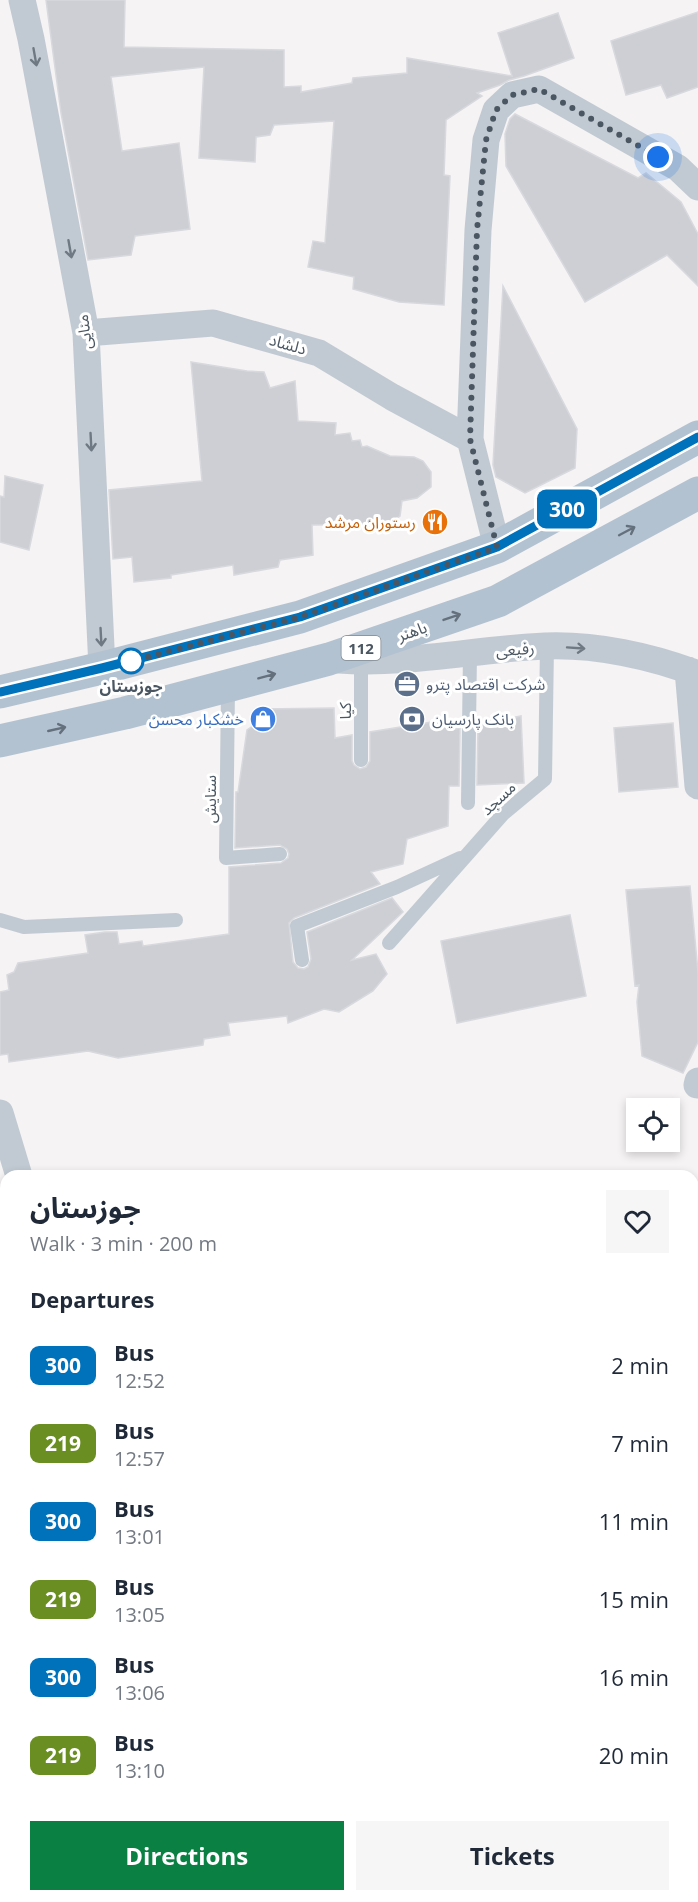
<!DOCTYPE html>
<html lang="en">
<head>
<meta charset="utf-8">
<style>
  :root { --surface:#fff; --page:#f6f6f7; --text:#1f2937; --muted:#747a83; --accent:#0b8043 }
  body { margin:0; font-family:"Open Sans","Noto Sans Arabic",sans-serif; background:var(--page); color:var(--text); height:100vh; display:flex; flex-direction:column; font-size:22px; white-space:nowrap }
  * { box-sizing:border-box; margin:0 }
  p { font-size:20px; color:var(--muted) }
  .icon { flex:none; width:33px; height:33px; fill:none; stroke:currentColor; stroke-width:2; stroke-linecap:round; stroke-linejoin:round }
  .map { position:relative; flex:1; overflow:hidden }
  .details { position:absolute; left:0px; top:1170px; width:699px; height:732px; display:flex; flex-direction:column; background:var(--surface); border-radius:18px 18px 0 0; box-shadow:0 3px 9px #0003 }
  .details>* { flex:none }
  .badge { padding:0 12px; border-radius:9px; font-size:21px; line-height:39px }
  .controls { position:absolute; left:626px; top:1098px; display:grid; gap:12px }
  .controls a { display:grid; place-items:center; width:54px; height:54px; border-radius:0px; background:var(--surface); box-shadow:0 3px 9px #0003; font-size:30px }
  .you { position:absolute; width:30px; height:30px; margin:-15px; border:4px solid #fff; border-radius:50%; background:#1a73e8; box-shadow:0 0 0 9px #1a73e833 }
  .map>.badge { position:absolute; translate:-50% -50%; box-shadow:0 0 0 3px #fff }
  h2 { padding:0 30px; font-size:22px; line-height:54px }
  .round { display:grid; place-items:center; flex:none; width:63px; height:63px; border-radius:0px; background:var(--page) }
  .headline { display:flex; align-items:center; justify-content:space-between; height:102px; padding:0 30px }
  h1 { font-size:28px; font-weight:700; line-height:45px }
  .cta { display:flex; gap:12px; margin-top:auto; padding:12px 30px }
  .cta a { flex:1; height:69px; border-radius:0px; background:var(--accent); color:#fff; font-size:24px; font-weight:700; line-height:69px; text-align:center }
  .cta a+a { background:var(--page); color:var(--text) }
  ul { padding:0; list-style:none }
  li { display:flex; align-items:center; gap:18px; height:78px; padding:0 30px }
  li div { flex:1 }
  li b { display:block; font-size:22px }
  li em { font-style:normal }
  li .badge { min-width:66px; font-weight:700; text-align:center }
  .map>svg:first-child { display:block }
  .building { fill:#cdcfd5; stroke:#d7d9de; stroke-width:1.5 }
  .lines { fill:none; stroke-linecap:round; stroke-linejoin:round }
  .service { stroke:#c1cad2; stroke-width:14 }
  .minor { stroke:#c1cad2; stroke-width:27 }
  .primary { stroke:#b3c2d1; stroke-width:33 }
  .oneway { stroke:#6e7983 }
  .oneway2 { stroke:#64717d }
  .line-casing { stroke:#fff; stroke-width:14 }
  .line { stroke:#0072bc; stroke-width:9 }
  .walk { stroke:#4a5661; stroke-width:6; stroke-dasharray:0 10.8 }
  .stop-dot { fill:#fff; stroke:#0072bc; stroke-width:3 }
  .labels { text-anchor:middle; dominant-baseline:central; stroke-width:6; stroke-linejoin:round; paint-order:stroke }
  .shield { fill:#fff; stroke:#808990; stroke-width:1.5 }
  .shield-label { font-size:15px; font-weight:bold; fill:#4a5661 }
  .street-label { font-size:16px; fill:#4a5661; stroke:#fff }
  .food-label { font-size:16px; fill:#c56008; stroke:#fff; text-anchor:end }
  .service-label { font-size:16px; fill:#4e5e75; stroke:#fff; text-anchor:start }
  .stop-label { font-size:16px; font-weight:bold; fill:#4a5661; stroke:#fff }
  .shop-label { font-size:16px; fill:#366cbe; stroke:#fff; text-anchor:end }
</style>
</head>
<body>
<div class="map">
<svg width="698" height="1902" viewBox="0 0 698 1902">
  <rect width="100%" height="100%" fill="#f5f3f3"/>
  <path class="building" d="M46,0h79l-1,47 160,3v37l17,-1v6l51,-9 1,-5 54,-5v-15l105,18 -14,-43 60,-20 16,45 -50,18 -15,4 -9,5 -23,8 5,3 -36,24 -2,55 6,1 -6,129 -45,-3 -46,-13 1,-12 -46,-10 5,-26 12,2 9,-122 -60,4 -4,10 -14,2 -1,25 -56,-4 5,-91 -93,10 11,74 57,-8 11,86 -55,7 -4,19 -43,5 -27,-147z
    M698,12v75l-31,11 -6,-13 -35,10 -15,-54z
    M515,114l123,64 8,-5 35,29 17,32v52l-31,-31 -82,47 -79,-136 -1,-32 5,-15z
    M503,286l74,143 -2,39 -50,25 -29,-16 -3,-12z
    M191,362l56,9 17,1 6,16 25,-7 3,40 38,2 -1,12 15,-2 2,8 8,-1 2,7 5,-1 23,10 24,1 9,4 8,11v15l-14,11 -15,3 -2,15 -12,8 -76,1 1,30 -33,5 -2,7 -44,8 -1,-10 -62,10v3l-37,4 -2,-25 -19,2 -4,-69 93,-9z
    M5,476l38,9 -14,65 -29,-8v-46l4,1z
    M334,708l1,30 17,-3v26l2,4 6,4 6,-2 4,-6v-29l81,-13v11l9,-2 -1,58h-10l-1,40 -41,13 -4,25 -32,8 9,12 -86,34 -5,5 4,39 5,6 6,1 4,-2 3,-8 -4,-27 85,-34 11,14 -51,48 24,-6 11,20 -14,17 -34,21 -15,-3 -36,14 -1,-7 -59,7 2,12 -26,4 -1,6 -85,13 -30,-7 -79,11 -1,-8 -8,1v-63l9,-2 -2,-15 7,-3 4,-9 70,-10 -3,-18 20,-3h12l2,12 23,-3 1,5 86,-12v-67l52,-4 7,-5 1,-4 -2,-5 -7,-4 -45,3 1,-56h2l9,-62 16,-11 1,-10z
    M521,716l3,67 -47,2 1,-61z
    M673,723l5,64 -59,5 -5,-64z
    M690,886l8,86v70l-15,31 -41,-17 -5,-54 2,-17 -4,1 -9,-96z
    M570,915l16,81 -129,27 -16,-82z"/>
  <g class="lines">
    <path class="service" d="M361,661v99
      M228,687l-2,171 54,-4
      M468,803l2,-150
      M0,920l24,7 152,-7
      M389,943l114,-129 42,-35 2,-133
      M302,960l-5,-34 100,-39 63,-29
      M693,1600l5,-3"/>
    <path class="minor" d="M22,0l9,39 55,294 16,335
      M86,333l127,-10 106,30 73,44 78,42
      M497,547l-27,-108 8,-209 8,-90 10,-30 16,-15 27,-6 139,79 20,19
      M339,660c69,5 138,-11 206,-14 50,-2 106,10 153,28
      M688,670l10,116
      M697,1085l1,-4
      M0,1113l19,63
      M0,1225l6,-3
      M390,1896l4,6"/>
    <path class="primary" d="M0,692l102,-24 198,-51 197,-70 201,-110
      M0,741l125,-28 204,-54 169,-58 200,-108"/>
  </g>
  <defs><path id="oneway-shaft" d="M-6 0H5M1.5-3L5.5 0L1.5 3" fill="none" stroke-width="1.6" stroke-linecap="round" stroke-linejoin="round" transform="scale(1.5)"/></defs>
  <g class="oneway">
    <use href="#oneway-shaft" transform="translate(35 57) rotate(80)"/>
    <use href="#oneway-shaft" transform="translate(70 249) rotate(80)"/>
    <use href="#oneway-shaft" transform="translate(91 442) rotate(87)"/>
    <use href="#oneway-shaft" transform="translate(101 637) rotate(87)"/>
    <use href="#oneway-shaft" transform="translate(576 648) rotate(4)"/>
  </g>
  <g class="oneway2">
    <use href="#oneway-shaft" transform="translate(627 531) rotate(-28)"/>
    <use href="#oneway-shaft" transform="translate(452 617) rotate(-19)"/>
    <use href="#oneway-shaft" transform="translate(267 676) rotate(-15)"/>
    <use href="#oneway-shaft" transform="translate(57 729) rotate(-13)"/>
  </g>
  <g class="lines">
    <defs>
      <path id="line" d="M0,692l102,-24 198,-51 197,-70 201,-110"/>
    </defs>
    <use href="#line" class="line-casing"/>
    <use href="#line" class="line"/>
    <path class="walk" d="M131,661l-7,2 176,-46 197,-70 -27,-108 7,-209 9,-90 10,-30 16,-15 27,-6 119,68"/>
  </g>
  <defs>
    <symbol id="restaurant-disc" viewBox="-11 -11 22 22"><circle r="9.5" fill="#e8710a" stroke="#fff"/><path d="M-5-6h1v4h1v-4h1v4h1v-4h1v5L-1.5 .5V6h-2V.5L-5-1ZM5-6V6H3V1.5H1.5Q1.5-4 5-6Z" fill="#fff"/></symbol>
    <symbol id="office-disc" viewBox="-11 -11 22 22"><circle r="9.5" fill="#5c6f8a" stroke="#fff"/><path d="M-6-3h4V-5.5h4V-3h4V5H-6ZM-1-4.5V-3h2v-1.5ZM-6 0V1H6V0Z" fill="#fff"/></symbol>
    <symbol id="shop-disc" viewBox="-11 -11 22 22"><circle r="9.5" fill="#3f7fe0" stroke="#fff"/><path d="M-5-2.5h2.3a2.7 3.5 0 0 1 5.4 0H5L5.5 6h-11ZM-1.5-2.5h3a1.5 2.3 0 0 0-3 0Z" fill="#fff"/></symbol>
    <symbol id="bank-disc" viewBox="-11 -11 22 22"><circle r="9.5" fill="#5c6f8a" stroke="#fff"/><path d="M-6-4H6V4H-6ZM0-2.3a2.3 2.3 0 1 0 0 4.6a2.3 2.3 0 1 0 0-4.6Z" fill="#fff"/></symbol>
  </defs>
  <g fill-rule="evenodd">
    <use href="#restaurant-disc" x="420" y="507" width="30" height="30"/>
    <use href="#office-disc" x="392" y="669" width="30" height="30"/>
    <use href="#shop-disc" x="248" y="704" width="30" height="30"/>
    <use href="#bank-disc" x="397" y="704" width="30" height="30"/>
  </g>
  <circle class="stop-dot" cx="131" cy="661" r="12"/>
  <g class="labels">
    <rect class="shield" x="341.5" y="636" width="39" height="24" rx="4.5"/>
    <g class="shield-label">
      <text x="361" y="648">112</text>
    </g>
    <g class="street-label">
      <text transform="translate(84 332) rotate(-97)">منایی</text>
      <text transform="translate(288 344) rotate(16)">دلشاد</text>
      <text transform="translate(412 631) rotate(-19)">باهنر</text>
      <text transform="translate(515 649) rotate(-5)">رفیعی</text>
      <text transform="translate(345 711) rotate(-90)">کیا</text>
      <text transform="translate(498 798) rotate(-43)">مسجد</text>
      <text transform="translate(210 799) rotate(-90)">ستایش</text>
    </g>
    <g class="food-label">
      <text x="416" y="522">رستوران مرشد</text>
    </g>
    <g class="service-label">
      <text x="426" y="684">شركت اقتصاد پترو</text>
      <text x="432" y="719">بانک پارسیان</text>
    </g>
    <g class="stop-label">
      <text x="131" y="686">جوزستان</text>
    </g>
    <g class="shop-label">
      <text x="244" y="719">خشکبار محسن</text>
    </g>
  </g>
</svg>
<div class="controls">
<a><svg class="icon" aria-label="locate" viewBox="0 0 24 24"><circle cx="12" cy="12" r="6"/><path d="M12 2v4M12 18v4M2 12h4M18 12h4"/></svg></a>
</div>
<div class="you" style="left:658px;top:157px"></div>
<b class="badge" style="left:567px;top:509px;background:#0072bc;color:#fff">300</b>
<section class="details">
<div class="headline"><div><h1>جوزستان</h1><p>Walk · 3 min · 200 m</p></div><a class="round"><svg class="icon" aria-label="heart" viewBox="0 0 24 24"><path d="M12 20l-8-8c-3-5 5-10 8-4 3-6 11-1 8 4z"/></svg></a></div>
<h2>Departures</h2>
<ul>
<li><span class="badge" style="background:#0072bc;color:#fff">300</span><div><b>Bus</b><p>12:52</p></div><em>2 min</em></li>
<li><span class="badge" style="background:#6b8e23;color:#fff">219</span><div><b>Bus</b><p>12:57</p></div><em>7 min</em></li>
<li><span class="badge" style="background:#0072bc;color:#fff">300</span><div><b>Bus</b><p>13:01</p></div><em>11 min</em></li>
<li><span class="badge" style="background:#6b8e23;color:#fff">219</span><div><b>Bus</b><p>13:05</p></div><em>15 min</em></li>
<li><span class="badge" style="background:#0072bc;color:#fff">300</span><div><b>Bus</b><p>13:06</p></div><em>16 min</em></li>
<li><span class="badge" style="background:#6b8e23;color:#fff">219</span><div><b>Bus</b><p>13:10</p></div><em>20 min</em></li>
</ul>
<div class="cta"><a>Directions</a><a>Tickets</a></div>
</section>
</div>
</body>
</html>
